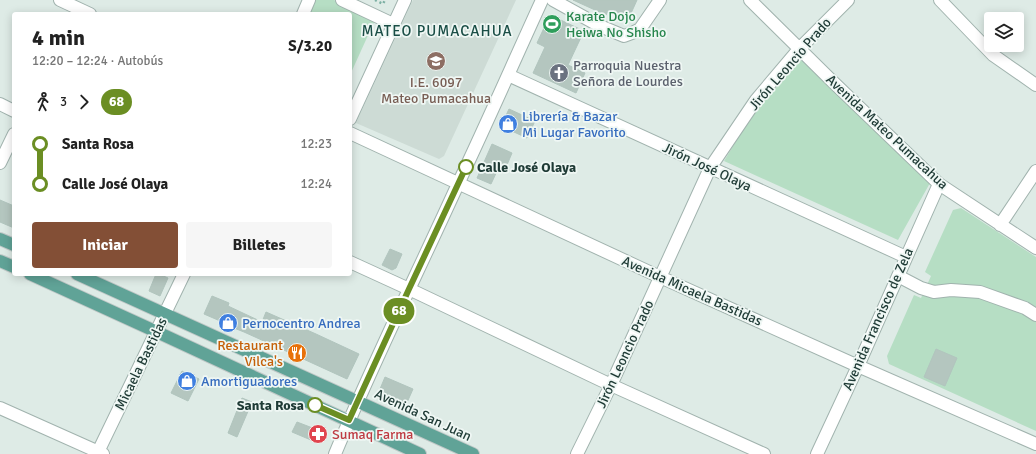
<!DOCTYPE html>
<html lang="es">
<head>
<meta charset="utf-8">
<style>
  :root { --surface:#fff; --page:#f6f6f6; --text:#222; --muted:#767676; --accent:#834f36 }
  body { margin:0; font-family:Signika,sans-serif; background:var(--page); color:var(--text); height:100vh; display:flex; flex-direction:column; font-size:15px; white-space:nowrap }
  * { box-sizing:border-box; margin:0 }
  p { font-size:13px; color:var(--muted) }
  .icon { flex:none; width:22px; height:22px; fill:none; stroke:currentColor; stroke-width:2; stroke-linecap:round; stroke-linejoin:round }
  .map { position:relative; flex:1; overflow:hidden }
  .sheet { position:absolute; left:12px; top:12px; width:340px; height:264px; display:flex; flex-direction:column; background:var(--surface); border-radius:4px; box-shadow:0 2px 10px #0003 }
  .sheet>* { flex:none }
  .badge { padding:0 8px; border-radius:13px; font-size:14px; line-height:26px }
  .controls { position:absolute; left:984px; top:12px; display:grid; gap:8px }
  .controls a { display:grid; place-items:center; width:40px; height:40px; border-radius:4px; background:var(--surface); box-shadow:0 2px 10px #0003; font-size:20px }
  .map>.badge { position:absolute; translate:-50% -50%; box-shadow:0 0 0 2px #fff }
  .legs { display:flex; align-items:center; gap:6px; height:44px; padding:0 20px; font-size:13px }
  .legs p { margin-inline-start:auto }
  .head { display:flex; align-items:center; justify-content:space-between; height:68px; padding:0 20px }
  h1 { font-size:22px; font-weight:800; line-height:30px }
  .action { display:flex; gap:8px; margin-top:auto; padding:8px 20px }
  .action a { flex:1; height:46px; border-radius:4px; background:var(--accent); color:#fff; font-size:16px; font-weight:800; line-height:46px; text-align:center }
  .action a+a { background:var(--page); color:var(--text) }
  ul { padding:0 20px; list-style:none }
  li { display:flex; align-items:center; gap:14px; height:40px; font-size:15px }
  li i { display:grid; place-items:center; width:6px; height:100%; margin:0 5px; background:currentColor }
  li i::after { content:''; width:10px; height:10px; margin:-5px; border:3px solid; border-radius:50%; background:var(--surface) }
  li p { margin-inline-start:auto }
  li:first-child i { background:linear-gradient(#0000 50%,currentColor 0) }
  li:last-child i { background:linear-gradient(currentColor 50%,#0000 0) }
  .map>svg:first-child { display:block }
  .built { fill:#cddbd5 }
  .green { fill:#b6dec4 }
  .building { fill:#b4c6bf; stroke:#b1c5be }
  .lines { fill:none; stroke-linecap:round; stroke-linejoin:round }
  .minor-casing { stroke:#a1b3ae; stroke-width:14 }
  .major-casing { stroke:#c0c8c7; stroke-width:14 }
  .path { stroke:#7db0a4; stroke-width:2.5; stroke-dasharray:2 3; stroke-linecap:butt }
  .minor { stroke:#fff; stroke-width:12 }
  .major { stroke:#60a397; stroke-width:12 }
  .line-1-casing { stroke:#fff; stroke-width:9 }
  .line-1 { stroke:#6b8e23; stroke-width:6 }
  .stop-1-dot { fill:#fff; stroke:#6b8e23; stroke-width:2 }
  .labels { text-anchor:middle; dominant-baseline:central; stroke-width:3.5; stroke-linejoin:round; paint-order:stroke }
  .leisure-label { font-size:14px; fill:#27864d; stroke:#eff7f4; text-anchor:start }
  .street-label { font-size:14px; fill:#1f3b36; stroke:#eff7f4 }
  .worship-label { font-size:14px; fill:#5b616d; stroke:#eff7f4; text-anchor:start }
  .education-label { font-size:14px; fill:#785e54; stroke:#eff7f4 }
  .shop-label { font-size:14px; fill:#366cbe; stroke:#eff7f4; text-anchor:start }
  .stop-label { font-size:14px; font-weight:bold; fill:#1f3b36; stroke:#eff7f4; text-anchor:start }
  .food-label { font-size:14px; fill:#c56008; stroke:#eff7f4; text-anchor:end }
  .health-label { font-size:14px; fill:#be3a42; stroke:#eff7f4; text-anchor:start }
  .neighbourhood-label { font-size:15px; letter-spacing:1px; fill:#1a4e46; stroke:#eff7f4 }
</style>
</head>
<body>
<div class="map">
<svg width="1036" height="454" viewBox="0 0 1036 454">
  <rect width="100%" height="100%" fill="#deebe6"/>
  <path class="built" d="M413,0h103l-72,156 -5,3 -83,-36z"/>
  <path class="green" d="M314,0h20l41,20 -25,55v-61h-43z
    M801,58l129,125 -32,57 -174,-79 28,-46z
    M961,208l75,49v174l-147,-67 -2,-8 27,-61 7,3 10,-22 -6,-4 28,-62z"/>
  <path class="building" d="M573,0h64l-9,20 -20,-9 -2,4z
    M550,15l34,16 -16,34 17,8 -9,20 -43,-20 12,-26 -8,-4z
    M509,109l26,12 -8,17 -26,-12z
    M492,144l20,9 -8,19 -6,-3 -7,15 -14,-6z
    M0,200l14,6v22l-14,-6z
    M390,249l12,5 -6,14 -4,2 -10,-5z
    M156,274h3l9,4 -8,18 -11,-5z
    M212,296l17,7 -1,3 34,16 4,-10 50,22 43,20 -12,25 -72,-33 -31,-14 -10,-4v-1l-30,-13z
    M936,349l21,9 -12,28 -21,-9z
    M182,371l17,8 -11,22 -17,-8z
    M385,377l28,12 -8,18 -23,-10 -2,-8z
    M242,398l10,4 -15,35 -9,-4z
    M297,422l26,10 -5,11 -26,-11z"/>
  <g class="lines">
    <defs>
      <path id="minor" d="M60,0l30,14
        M342,0l51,24
        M553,0l47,26 24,10 8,-3 8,-4 20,-29
        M750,0l82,81 107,103 97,64
        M940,0l53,55 43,30
        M303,14l6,-14
        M508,75l398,182
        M0,104l14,7
        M350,119l55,-119
        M350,133l310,144 198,89 178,78
        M0,163l14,-29
        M1000,225l36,-54
        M350,262l59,27 202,96 153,69
        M898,276l23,12 13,4 17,-2 29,2 45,16 11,7
        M0,408l103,46
        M97,454l87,-180
        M335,454c38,-91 82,-180 123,-270 29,-61 56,-123 84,-184
        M577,454l34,-69 99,-217 46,-68 43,-51 49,-49
        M817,454l41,-88 81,-182"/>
      <path id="major" d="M0,239l14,6
        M0,261l14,6
        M30,274l127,58 263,122
        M77,274l396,180"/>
    </defs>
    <use href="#minor" class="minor-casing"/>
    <use href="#major" class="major-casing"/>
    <path class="path" d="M375,0l8,4 2,-4"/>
    <use href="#minor" class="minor"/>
    <use href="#major" class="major"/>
  </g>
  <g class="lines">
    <defs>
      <path id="line-1" d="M315,405l34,15 60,-131 57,-122"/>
    </defs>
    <use href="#line-1" class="line-1-casing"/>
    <use href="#line-1" class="line-1"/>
  </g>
  <defs>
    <symbol id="stadium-disc" viewBox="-11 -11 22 22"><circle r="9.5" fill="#2e9e5b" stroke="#eff7f4"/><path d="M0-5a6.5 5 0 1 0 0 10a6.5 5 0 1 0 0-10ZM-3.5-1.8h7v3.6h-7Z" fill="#fff"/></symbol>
    <symbol id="school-disc" viewBox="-11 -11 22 22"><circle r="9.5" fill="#8d6e63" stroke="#eff7f4"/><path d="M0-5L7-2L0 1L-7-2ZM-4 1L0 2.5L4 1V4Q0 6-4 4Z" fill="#fff"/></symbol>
    <symbol id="church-disc" viewBox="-11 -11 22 22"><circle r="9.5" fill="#6b7280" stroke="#eff7f4"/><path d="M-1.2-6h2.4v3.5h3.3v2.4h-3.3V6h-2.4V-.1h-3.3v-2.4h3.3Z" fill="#fff"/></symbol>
    <symbol id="shop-disc" viewBox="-11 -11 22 22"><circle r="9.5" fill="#3f7fe0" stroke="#eff7f4"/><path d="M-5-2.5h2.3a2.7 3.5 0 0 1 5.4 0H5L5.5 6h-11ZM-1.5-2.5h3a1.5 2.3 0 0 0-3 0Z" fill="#fff"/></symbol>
    <symbol id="restaurant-disc" viewBox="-11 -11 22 22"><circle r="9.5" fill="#e8710a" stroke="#eff7f4"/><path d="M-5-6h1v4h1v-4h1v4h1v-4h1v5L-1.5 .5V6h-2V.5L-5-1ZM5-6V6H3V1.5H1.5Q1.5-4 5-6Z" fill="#fff"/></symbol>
    <symbol id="pharmacy-disc" viewBox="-11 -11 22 22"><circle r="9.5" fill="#e0444e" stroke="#eff7f4"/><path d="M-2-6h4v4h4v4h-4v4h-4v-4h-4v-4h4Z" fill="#fff"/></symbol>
  </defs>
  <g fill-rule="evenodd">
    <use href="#stadium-disc" x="541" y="13" width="22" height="22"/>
    <use href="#school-disc" x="425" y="50" width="22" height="22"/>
    <use href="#church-disc" x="548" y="62" width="22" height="22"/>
    <use href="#shop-disc" x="497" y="113" width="22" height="22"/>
    <use href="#shop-disc" x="217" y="312" width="22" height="22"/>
    <use href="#restaurant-disc" x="286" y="342" width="22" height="22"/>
    <use href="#shop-disc" x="176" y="370" width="22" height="22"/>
    <use href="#pharmacy-disc" x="307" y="423" width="22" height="22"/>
  </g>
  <g class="stop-1-dot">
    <circle cx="466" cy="167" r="7"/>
    <circle cx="315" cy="405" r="7"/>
  </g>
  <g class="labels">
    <g class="leisure-label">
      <text x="566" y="16">Karate Dojo<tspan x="566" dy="16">Heiwa No Shisho</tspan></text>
    </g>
    <g class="street-label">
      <text transform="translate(790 64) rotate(-49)">Jirón Leoncio Prado</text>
      <text transform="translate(887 132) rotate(43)">Avenida Mateo Pumacahua</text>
      <text transform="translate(707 167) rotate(25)">Jirón José Olaya</text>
      <text transform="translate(692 291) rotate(24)">Avenida Micaela Bastidas</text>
      <text transform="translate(878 319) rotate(-66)">Avenida Francisco de Zela</text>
      <text transform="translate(625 354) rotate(-65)">Jirón Leoncio Prado</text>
      <text transform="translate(141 364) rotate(-64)">Micaela Bastidas</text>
      <text transform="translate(423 415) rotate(25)">Avenida San Juan</text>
    </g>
    <g class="worship-label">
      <text x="573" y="65">Parroquia Nuestra<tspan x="573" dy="16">Señora de Lourdes</tspan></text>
    </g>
    <g class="education-label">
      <text x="436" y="82">I.E. 6097<tspan x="436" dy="16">Mateo Pumacahua</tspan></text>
    </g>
    <g class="shop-label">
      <text x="522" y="116">Librería &amp; Bazar<tspan x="522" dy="16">Mi Lugar Favorito</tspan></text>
      <text x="242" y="323">Pernocentro Andrea</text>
      <text x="201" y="381">Amortiguadores</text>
    </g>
    <g class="stop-label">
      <text x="477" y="167">Calle José Olaya</text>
      <text x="304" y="405" text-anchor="end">Santa Rosa</text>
    </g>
    <g class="food-label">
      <text x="283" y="345">Restaurant<tspan x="283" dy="16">Vilca's</tspan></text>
    </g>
    <g class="health-label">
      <text x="332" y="434">Sumaq Farma</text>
    </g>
    <g class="neighbourhood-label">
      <text x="437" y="31">MATEO PUMACAHUA</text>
    </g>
  </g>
</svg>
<div class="controls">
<a><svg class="icon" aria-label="layers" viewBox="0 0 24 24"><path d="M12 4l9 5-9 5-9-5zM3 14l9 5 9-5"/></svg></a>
</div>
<b class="badge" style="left:399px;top:311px;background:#6b8e23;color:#fff">68</b>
<section class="sheet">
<div class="head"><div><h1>4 min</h1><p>12:20 – 12:24 · Autobús</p></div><b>S/3.20</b></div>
<div class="legs"><svg class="icon" aria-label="walk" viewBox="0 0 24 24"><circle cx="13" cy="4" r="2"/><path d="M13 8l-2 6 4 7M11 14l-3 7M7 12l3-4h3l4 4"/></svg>3<svg class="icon" aria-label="forward" viewBox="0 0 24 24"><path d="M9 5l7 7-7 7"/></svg><b class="badge" style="background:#6b8e23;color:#fff">68</b></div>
<ul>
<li><i style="color:#6b8e23"></i><b>Santa Rosa</b><p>12:23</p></li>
<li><i style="color:#6b8e23"></i><b>Calle José Olaya</b><p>12:24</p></li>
</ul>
<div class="action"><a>Iniciar</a><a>Billetes</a></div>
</section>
</div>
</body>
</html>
